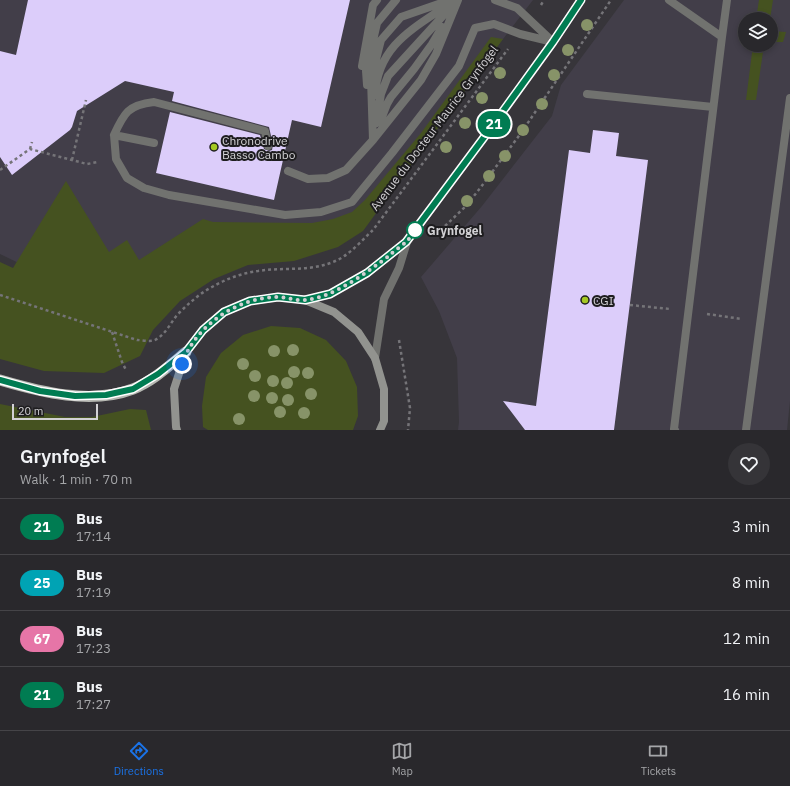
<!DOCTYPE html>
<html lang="en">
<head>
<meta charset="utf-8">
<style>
  :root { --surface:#29282c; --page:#353438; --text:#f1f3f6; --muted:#a5a6a9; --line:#454448; --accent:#1a73e8 }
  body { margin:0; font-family:"IBM Plex Sans",sans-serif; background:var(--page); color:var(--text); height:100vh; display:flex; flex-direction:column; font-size:15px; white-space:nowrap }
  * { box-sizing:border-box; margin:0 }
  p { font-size:13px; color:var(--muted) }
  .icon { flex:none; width:22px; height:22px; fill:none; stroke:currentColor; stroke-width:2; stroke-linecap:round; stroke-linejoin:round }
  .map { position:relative; height:430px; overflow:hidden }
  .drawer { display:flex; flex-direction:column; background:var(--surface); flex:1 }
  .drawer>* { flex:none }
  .badge { padding:0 8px; border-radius:13px; font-size:14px; line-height:26px }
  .controls { position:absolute; left:738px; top:12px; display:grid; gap:8px }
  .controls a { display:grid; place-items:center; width:40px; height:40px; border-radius:50%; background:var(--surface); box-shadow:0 2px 6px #0003,0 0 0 1px var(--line); font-size:20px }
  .scale { position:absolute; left:12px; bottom:10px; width:86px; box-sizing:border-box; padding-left:4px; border:2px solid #d2d1d4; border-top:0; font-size:11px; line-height:14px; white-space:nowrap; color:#d2d1d4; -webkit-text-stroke:3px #1e1d1f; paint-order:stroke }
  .you { position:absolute; width:20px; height:20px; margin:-10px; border:3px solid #fff; border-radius:50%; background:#1a73e8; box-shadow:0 0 0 6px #1a73e833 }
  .map>.badge { position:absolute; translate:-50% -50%; box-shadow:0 0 0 2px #fff }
  .round { display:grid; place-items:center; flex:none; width:42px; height:42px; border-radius:21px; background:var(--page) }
  .headline { display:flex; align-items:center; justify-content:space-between; height:68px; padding:0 20px }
  h1 { font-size:19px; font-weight:600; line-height:30px }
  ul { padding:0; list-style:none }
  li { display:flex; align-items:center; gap:12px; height:56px; padding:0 20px; border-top:1px solid var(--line) }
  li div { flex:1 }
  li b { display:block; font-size:15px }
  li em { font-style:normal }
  li .badge { min-width:44px; font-weight:700; text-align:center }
  .dock { display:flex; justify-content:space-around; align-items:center; height:56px; border-top:1px solid var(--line); background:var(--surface); font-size:11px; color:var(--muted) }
  .dock a { display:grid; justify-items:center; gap:2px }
  .dock .on { color:var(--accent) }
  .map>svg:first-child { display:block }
  .built { fill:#423e49; fill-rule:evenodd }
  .green { fill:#455220 }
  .building { fill:#dccdfa }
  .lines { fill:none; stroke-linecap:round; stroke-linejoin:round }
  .path { stroke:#757478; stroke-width:2.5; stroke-dasharray:3 3; stroke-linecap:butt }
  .service { stroke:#71726f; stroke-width:8 }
  .tertiary { stroke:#71726f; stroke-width:8 }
  .secondary { stroke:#92938f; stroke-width:8 }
  .trunk { stroke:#b6b8b2; stroke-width:11 }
  .tree { fill:#879368 }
  .line-casing { stroke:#fff; stroke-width:9 }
  .line { stroke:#007c52; stroke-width:6 }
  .walk { stroke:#d2d1d4; stroke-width:4; stroke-dasharray:0 7.2 }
  .poi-dot { fill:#a5c823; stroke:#1e1d1f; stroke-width:1.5 }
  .stop-dot { fill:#fff; stroke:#007c52; stroke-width:2 }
  .labels { text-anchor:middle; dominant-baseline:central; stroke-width:4; stroke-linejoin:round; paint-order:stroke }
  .street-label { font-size:12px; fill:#d2d1d4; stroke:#1e1d1f }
  .poi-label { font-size:12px; fill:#d2d1d4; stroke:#1e1d1f; text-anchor:start }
  .stop-label { font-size:12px; font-weight:bold; fill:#d2d1d4; stroke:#1e1d1f; text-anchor:start }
</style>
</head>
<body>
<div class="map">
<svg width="790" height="430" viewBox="0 0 790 430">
  <rect width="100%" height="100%" fill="#37353a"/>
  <path class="built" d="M0,0h533l-50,65 -133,165 -94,15 -113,78 -143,-69z
    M624,0h166v401l-3,29h-329l1,-8 -2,-64 -18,-47 -18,-34 61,-71 70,-90 9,-31zM745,19h26v26h-26z"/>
  <path class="green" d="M759,0h14l-3,19h-14z
    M771,31l15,1 -3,10h-12z
    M491,37l12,2 -140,192 -25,16 -44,14 -46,4 -34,14 -34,22 -27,29 -13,26 -36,17 -60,-2 -44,-12v-97l13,6 53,-87 43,71 18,-12 12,20 64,-41 10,3 99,1 21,-4 19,-7 13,-12 56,-67z
    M753,45h11l-8,55h-10z
    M271,326l29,2 26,12 20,21 11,26 1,29 -5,14h-145l-5,-3 -1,-21 4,-29 15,-24 22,-18z
    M0,404l65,13h27l38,-8 16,1 5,20h-151z"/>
  <path class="building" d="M28,0h322l-29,127 -29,-7 -18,80 -118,-27 14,-61 90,23 4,14 5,2 3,-1 1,-5 -4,-18 -97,-26 2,-9 -49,-11 -48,30 -5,16 -2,3 -58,45 -12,-18v-106l16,4z
    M593,130l26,3 -3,23 32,4 -34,270h-89l-22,-29 33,5 33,-256 21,3z"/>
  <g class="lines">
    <path class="path" d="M541,5l3,-5
      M30,149l2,-7
      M72,160l14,-60
      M0,170l30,-21 57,15 11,-2
      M445,226l21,-20 15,-19 40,-54 90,-133
      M0,295l137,45c5,0 13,2 18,0 10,-5 15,-16 22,-25 11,-11 22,-21 35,-28 14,-8 30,-14 46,-16 25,-4 50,1 75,-9 16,-6 28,-21 40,-32l135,-181
      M630,305l40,4
      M707,314l35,5
      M112,332l10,30 4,8
      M399,340l11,68 -2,22"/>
    <path class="service" d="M495,0l22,8 35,33
      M669,0l53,37 -48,392 1,1
      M722,37l5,-37
      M362,66l11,-61 4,-5
      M367,85l-1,-14 11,-48 19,-23
      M587,94l126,13
      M375,95c3,-51 40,-67 77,-93
      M380,122l7,-18 4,-7 23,-28 18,-25 10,-17
      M376,123l5,-29 7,-18 63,-69
      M114,135c10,-22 14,-30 40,-33l111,29 3,15
      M373,140l-2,-61 10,-39 20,-23 49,-17
      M154,143l-40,-8 2,24 11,19 17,10 25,7 116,20 36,-3 31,-10 40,-49 67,-87 16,-38 19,-4 26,10 33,8
      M288,171l20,8 20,-1 18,-8 27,-30 48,-60 15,-26 22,-54
      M746,430l44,-332"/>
    <path class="tertiary" d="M305,300l25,-6 37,-21 40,-31 78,-106 68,-94 28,-42
      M375,358l9,-59 15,-31 8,-26"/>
    <path class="secondary" d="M177,430l-1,-3 -2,-38 12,-37 17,-22 21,-18 26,-11 28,-4 27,3 29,12 24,20 17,26 9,31v32l-4,9"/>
    <path class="trunk" d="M0,380c41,12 91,25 133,9 20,-8 37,-24 53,-37"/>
  </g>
  <g class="tree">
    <circle cx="587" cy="25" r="6"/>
    <circle cx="568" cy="50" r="6"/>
    <circle cx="500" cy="73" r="6"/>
    <circle cx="554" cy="75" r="6"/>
    <circle cx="482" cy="98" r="6"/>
    <circle cx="542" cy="104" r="6"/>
    <circle cx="465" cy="123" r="6"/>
    <circle cx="523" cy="130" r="6"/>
    <circle cx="446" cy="147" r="6"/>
    <circle cx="505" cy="156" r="6"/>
    <circle cx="489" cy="176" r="6"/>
    <circle cx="467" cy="201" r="6"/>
    <circle cx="293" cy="350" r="6"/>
    <circle cx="274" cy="351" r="6"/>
    <circle cx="243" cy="364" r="6"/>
    <circle cx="294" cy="372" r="6"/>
    <circle cx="308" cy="373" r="6"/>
    <circle cx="255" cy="376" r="6"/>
    <circle cx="273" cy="381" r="6"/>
    <circle cx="287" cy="383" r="6"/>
    <circle cx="311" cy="394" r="6"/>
    <circle cx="254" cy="396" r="6"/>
    <circle cx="272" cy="398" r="6"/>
    <circle cx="288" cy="400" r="6"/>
    <circle cx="280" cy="412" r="6"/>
    <circle cx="304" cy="413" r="6"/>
    <circle cx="239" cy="419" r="6"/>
  </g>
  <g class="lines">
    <defs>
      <path id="line" d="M0,380l40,11 35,5 31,-1 27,-6 25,-15 28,-22 17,-22 21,-18 26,-11 28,-4 27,3 25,-6 37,-21 39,-31 79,-106 68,-94 28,-42"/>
    </defs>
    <use href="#line" class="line-casing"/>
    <use href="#line" class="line"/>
    <path class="walk" d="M182,364c13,-38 55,-67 96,-67 9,0 18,4 27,3 28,-2 64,-29 85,-45 5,-5 12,-9 17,-14 4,-4 7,-10 11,-15l-3,4"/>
  </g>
  <g class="poi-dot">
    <circle cx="214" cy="147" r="4"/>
    <circle cx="585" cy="300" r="4"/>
  </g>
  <circle class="stop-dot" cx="415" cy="230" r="8"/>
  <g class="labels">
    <g class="street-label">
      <text transform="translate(434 128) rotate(-53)">Avenue du Docteur Maurice Grynfogel</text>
    </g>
    <g class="poi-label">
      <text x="222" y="140">Chronodrive<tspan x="222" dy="14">Basso Cambo</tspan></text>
      <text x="593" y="300">CGI</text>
    </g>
    <g class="stop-label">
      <text x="427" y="230">Grynfogel</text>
    </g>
  </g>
</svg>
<div class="controls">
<a><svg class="icon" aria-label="layers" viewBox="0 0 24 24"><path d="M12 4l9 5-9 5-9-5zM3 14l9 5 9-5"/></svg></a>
</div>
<div class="scale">20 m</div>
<div class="you" style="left:182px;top:364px"></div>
<b class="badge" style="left:494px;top:124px;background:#007c52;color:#fff">21</b>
</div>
<section class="drawer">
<div class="headline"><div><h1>Grynfogel</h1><p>Walk · 1 min · 70 m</p></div><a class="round"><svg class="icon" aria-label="heart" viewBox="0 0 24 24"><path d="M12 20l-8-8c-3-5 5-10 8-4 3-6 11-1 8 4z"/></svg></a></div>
<ul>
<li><span class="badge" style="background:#007c52;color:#fff">21</span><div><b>Bus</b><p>17:14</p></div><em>3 min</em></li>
<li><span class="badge" style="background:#00a3b4;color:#fff">25</span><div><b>Bus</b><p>17:19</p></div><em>8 min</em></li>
<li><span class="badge" style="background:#e675a7;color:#fff">67</span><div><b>Bus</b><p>17:23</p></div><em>12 min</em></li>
<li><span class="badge" style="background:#007c52;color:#fff">21</span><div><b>Bus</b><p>17:27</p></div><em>16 min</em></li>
</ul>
</section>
<nav class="dock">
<a class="on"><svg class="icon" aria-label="directions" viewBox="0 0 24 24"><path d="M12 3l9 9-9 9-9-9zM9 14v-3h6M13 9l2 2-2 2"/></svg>Directions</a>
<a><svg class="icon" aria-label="map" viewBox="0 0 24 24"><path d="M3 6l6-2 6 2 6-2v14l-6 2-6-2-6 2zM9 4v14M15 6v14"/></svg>Map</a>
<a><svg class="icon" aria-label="tickets" viewBox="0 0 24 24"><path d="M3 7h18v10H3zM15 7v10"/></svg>Tickets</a>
</nav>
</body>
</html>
